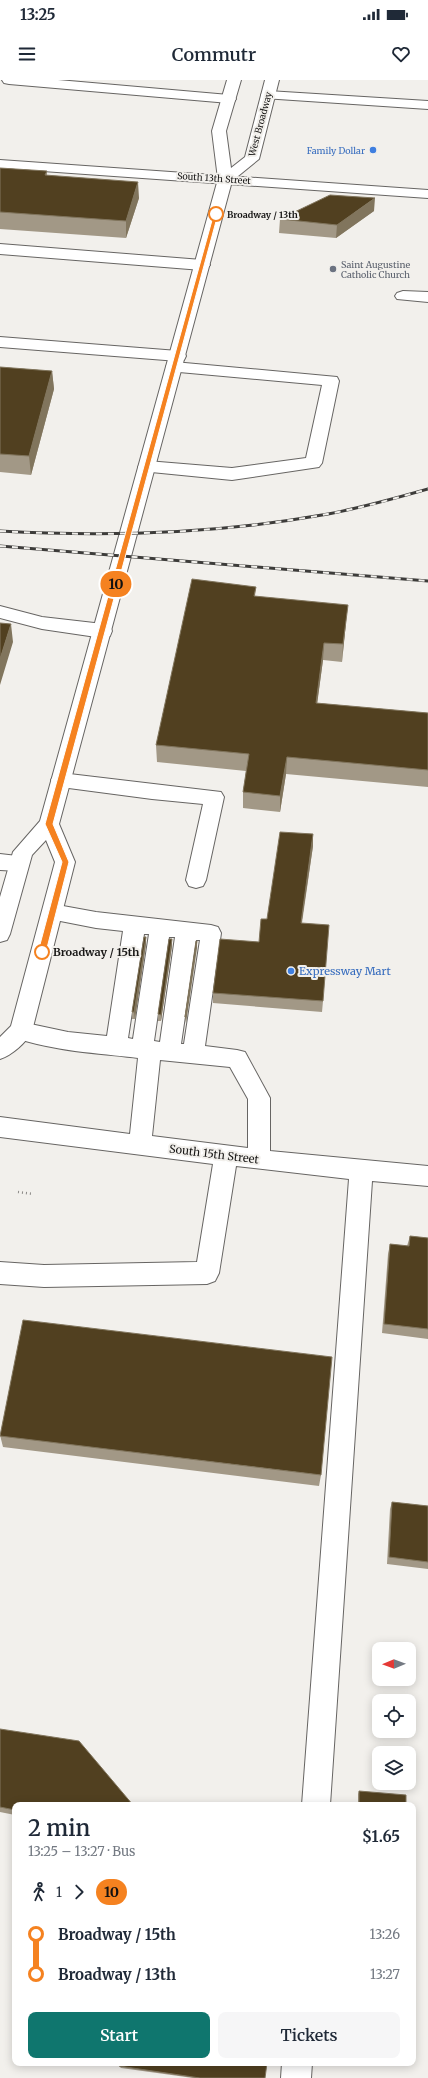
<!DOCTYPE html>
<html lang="en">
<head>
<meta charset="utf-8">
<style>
  :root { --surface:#fff; --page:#f6f6f7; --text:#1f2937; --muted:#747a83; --accent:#0f766e }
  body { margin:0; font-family:Merriweather,serif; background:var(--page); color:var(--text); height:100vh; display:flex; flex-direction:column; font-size:15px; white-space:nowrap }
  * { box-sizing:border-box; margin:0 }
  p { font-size:13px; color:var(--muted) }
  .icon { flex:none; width:22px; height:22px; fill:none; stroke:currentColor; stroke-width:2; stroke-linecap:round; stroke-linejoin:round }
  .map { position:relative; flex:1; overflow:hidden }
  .side { position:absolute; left:12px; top:1722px; width:404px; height:264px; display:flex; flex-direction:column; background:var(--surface); border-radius:8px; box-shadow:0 2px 10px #0003 }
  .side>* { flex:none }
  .badge { padding:0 8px; border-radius:13px; font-size:14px; line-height:26px }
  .needle { width:26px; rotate:269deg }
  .controls { position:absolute; left:372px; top:1562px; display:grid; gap:8px }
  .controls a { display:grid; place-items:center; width:44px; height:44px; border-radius:8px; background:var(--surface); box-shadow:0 2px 10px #0003; font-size:20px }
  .map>.badge { position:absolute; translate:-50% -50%; box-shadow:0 0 0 2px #fff }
  .legs { display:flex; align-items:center; gap:6px; height:44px; padding:0 16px; font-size:13px }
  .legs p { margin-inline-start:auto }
  .summary { display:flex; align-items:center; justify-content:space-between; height:68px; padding:0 16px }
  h1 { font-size:22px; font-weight:600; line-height:30px }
  .primary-button { display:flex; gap:8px; margin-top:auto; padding:8px 16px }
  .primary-button a { flex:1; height:46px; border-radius:8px; background:var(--accent); color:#fff; font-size:16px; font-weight:600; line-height:46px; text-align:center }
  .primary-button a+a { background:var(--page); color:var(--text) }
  ul { padding:0 16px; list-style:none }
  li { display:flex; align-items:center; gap:14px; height:40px; font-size:15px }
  li i { display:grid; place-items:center; width:6px; height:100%; margin:0 5px; background:currentColor }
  li i::after { content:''; width:10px; height:10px; margin:-5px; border:3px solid; border-radius:50%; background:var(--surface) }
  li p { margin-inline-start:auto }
  li:first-child i { background:linear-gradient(#0000 50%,currentColor 0) }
  li:last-child i { background:linear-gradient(currentColor 50%,#0000 0) }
  .status { display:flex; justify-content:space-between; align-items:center; height:28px; padding:0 20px; background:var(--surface); direction:ltr }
  .status svg { height:11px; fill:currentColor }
  header { display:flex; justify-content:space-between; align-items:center; height:52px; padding:0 16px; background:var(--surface); font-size:18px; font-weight:600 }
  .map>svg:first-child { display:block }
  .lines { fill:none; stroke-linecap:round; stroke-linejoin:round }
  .minor-casing { stroke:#676563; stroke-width:2 }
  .major-casing { stroke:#676563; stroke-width:2 }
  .path { stroke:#8c8a87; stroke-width:2.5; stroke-dasharray:1 3; stroke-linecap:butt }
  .minor { fill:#fff; fill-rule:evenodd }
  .major { fill:#fff; fill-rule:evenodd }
  .rail-casing { stroke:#3d3c3a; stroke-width:3 }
  .rail { stroke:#f2f0ec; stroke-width:2; stroke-dasharray:6; stroke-linecap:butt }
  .wall { fill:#a29886 }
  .shaded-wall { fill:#81755d }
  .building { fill:#514020; stroke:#81755d }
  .line-1 { fill:#f58220; stroke:#fff }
  .shop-dot { fill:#3f7fe0; stroke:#f2f0ec; stroke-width:1.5 }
  .stop-1-dot { fill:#fff; stroke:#f58220; stroke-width:2 }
  .worship-dot { fill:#6b7280; stroke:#f2f0ec; stroke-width:1.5 }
  .labels { text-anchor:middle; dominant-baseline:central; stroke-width:4; stroke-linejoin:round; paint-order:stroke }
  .far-street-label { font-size:9px; fill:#181716; stroke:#f2f0ec }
  .far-shop-label { font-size:9px; fill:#366cbe; stroke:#f2f0ec; text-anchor:end }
  .far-stop-label { font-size:9px; font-weight:bold; fill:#181716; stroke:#f2f0ec; text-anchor:start }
  .far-worship-label { font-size:9px; fill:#5b616d; stroke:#f2f0ec; text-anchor:start }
  .stop-label { font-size:11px; font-weight:bold; fill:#181716; stroke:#f2f0ec; text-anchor:start }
  .shop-label { font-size:11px; fill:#366cbe; stroke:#f2f0ec; text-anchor:start }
  .street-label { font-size:11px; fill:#181716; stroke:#f2f0ec }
</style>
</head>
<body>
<div class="status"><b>13:25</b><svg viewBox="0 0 49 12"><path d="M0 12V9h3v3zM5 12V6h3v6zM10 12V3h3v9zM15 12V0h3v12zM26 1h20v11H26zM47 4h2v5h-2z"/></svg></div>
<header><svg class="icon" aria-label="menu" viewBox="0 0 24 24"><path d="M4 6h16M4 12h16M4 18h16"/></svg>Commutr<svg class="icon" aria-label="heart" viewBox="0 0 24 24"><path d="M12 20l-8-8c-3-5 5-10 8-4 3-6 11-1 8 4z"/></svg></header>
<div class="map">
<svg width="428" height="1998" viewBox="0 0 428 1998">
  <rect width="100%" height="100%" fill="#f2f0ec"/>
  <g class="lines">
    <defs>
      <path id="minor" d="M2,0h56l171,15 5,1 2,3 -2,3 -5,1 -220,-19 -5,-1z
        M268,11l160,10v8l-165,-11 -2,-3 2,-3z
        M0,80l428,30v8l-428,-30z
        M0,164l202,16 5,2 3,3 -3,3 -5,2 -202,-16z
        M403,211l25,1v10l-31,-3 -2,-3 2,-3z
        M0,257l178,14 6,1 2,4 -2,4 -6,1 -178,-14z
        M174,282l163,15 2,4 -17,82 -3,4 -87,13 -91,-9 -3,-4 3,-4 6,-2 85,7 74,-10 16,-73 -154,-14 -2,-4 2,-4z
        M0,526l42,11 61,7 7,2 2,5 -2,5 -7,2 -61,-9 -42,-11z
        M61,693l160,19 3,5 -18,83 -3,6 -7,2 -7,-2 -3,-6 17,-76 -51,-5 -91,-12 -7,-2 -3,-5 3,-5z
        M0,774l26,3 3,6 -3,6 -7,2 -19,-1z
        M52,824l44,8 115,13 7,2 3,6 -16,113 32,4 8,2 25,46v53l158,15v20l-56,-5 -42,624h-28l47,-626 -113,-13 -17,107 -4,8 -8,3 -163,3 -44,-3v-22l44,3 153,-3 16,-98 -213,-27v-20l130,17 8,-76c-41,-5 -85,-7 -125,-21l-3,-6 3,-6 8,-3 47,10 39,4 16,-105 -27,-3 -51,-10 -3,-6 3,-6zM144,854h5l-16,105 -5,-1zM169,857h6l-15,105 -6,-1zM196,860h4l-16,104h-3zM160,980l70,7 18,32v49l-96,-12z
        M282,1983h30l-1,15h-30z"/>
      <path id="major" d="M227,0h14l-15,51 5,37 14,-11 20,-77h14l-20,79 -27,22 -173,643 16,38 -43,169c-6,12 -20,24 -32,28v-22l11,-11 44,-164 -9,-22 -14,15 -22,79 -3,6 -7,2v-45l13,-45 27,-31 178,-642 -6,-48z"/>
    </defs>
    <use href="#minor" class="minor-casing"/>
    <use href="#major" class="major-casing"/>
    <path class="path" d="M18,1112l15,2"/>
    <use href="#minor" class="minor"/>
    <use href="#major" class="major"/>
    <defs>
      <path id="rail" d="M0,451c108,6 215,3 322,-16 36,-6 71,-16 106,-26
        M0,466l428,35"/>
    </defs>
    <use href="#rail" class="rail-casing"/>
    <use href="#rail" class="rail"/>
  </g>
  <path class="wall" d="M0,88l47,3v5l92,22 -13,40 -126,-9z
    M374,131l-38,27 -57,-5 1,-14z
    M0,287l52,4 2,18 -23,86 -31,-3z
    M256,507l-1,9 91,26 -4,40 -19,-2 -6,43 111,10v74l-142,-13 -6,38 -37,-4v-16l3,-21 -89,-9 -1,-17z
    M313,754v12l-11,77 21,78 -1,11 -109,-9v-10l46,-51z
    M146,857v7l-11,75h-3v-7z
    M172,859v7l-11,75h-3v-7z
    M410,1156l18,2v101l-46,-6 6,-79 2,-10 17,2z
    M0,1355l321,40 -2,11 -316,-39z
    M392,1422l36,4v63l-41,-5 3,-55z
    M0,1649l15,76v10l-15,-3z
    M359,1711l47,14h-48v-11z
    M119,1986l146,12h-72l-72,-10z"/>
  <path class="shaded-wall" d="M138,102l1,16 -13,40v-17z
    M375,118l-1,13 -38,27 1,-13z
    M52,291l2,18 -23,86 -2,-19z
    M348,525l-2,17 -4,40 1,-18z
    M11,544l2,18 -13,43v-26z
    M324,563l-1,17 -8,60 1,-17z
    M287,677l-1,17 -6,38v-16z
    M313,754v12l-13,87 1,-10z
    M146,857v7l-11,75 -1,-7z
    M172,859v7l-11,75v-6z
    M197,861v7l-11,75 -1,-6z"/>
  <path class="building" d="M0,88l47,3 -2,4 93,7 -12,39 -126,-9z
    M330,115l45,3 -38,27 -57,-6z
    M0,287l52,4 -23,85 -29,-2z
    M192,499l64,8 -2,9 94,9 -5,39 -19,-1 -8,60 112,10v57l-141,-13 -7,39 -37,-4 6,-38 -93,-9z
    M0,543l11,1 -11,35z
    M280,752l33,2 -12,89 28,2 -6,76 -110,-8 7,-54 39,3 2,-23h6z
    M144,857h2l-12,75h-2z
    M169,859h3l-11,76 -3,-1z
    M196,861h1l-12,76z
    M410,1156l18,2v91l-44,-5 6,-80 19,2z
    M23,1240l309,37 -11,118 -321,-39z
    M392,1422l36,4v56l-39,-5z
    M0,1649l79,12 54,64h-118v5l-15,-3z
    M359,1711l47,4v10h-47z
    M120,1983h147l-2,15h-65l-81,-12z"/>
  <path class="line-1" d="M214,133l4,1 -165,610 16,38 -23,90 -4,3 -4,-3 24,-90 -17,-38z"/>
  <g class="shop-dot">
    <circle cx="373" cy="70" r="4"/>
    <circle cx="291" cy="891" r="4"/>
  </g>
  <g class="stop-1-dot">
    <circle cx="216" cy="134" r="7"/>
    <circle cx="42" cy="872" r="7"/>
  </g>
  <circle class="worship-dot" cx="333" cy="189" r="4"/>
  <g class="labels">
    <g class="far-street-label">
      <text transform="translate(260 44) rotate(-75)">West Broadway</text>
      <text transform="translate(214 98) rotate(4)">South 13th Street</text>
    </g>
    <g class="far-shop-label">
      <text x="365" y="70">Family Dollar</text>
    </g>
    <g class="far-stop-label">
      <text x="227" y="134">Broadway / 13th</text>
    </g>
    <g class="far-worship-label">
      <text x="341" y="184">Saint Augustine<tspan x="341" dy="10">Catholic Church</tspan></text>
    </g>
    <g class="stop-label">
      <text x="53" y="872">Broadway / 15th</text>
    </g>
    <g class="shop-label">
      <text x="299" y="891">Expressway Mart</text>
    </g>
    <g class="street-label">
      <text transform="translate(214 1074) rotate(7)">South 15th Street</text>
    </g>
  </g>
</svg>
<div class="controls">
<a><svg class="needle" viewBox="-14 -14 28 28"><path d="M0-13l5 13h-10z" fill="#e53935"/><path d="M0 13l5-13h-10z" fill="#747a83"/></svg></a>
<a><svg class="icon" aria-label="locate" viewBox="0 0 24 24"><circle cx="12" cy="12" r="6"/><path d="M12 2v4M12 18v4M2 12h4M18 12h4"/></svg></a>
<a><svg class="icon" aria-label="layers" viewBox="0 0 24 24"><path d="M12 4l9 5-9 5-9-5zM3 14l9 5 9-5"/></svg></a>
</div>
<b class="badge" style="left:116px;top:504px;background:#f58220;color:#111">10</b>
<section class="side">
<div class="summary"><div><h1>2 min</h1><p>13:25 – 13:27 · Bus</p></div><b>$1.65</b></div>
<div class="legs"><svg class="icon" aria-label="walk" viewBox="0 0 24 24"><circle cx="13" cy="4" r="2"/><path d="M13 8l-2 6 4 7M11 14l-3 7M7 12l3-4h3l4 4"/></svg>1<svg class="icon" aria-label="forward" viewBox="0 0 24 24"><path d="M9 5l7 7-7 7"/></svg><b class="badge" style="background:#f58220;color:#111">10</b></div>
<ul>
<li><i style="color:#f58220"></i><b>Broadway / 15th</b><p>13:26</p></li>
<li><i style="color:#f58220"></i><b>Broadway / 13th</b><p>13:27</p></li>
</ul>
<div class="primary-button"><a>Start</a><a>Tickets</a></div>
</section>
</div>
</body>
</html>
